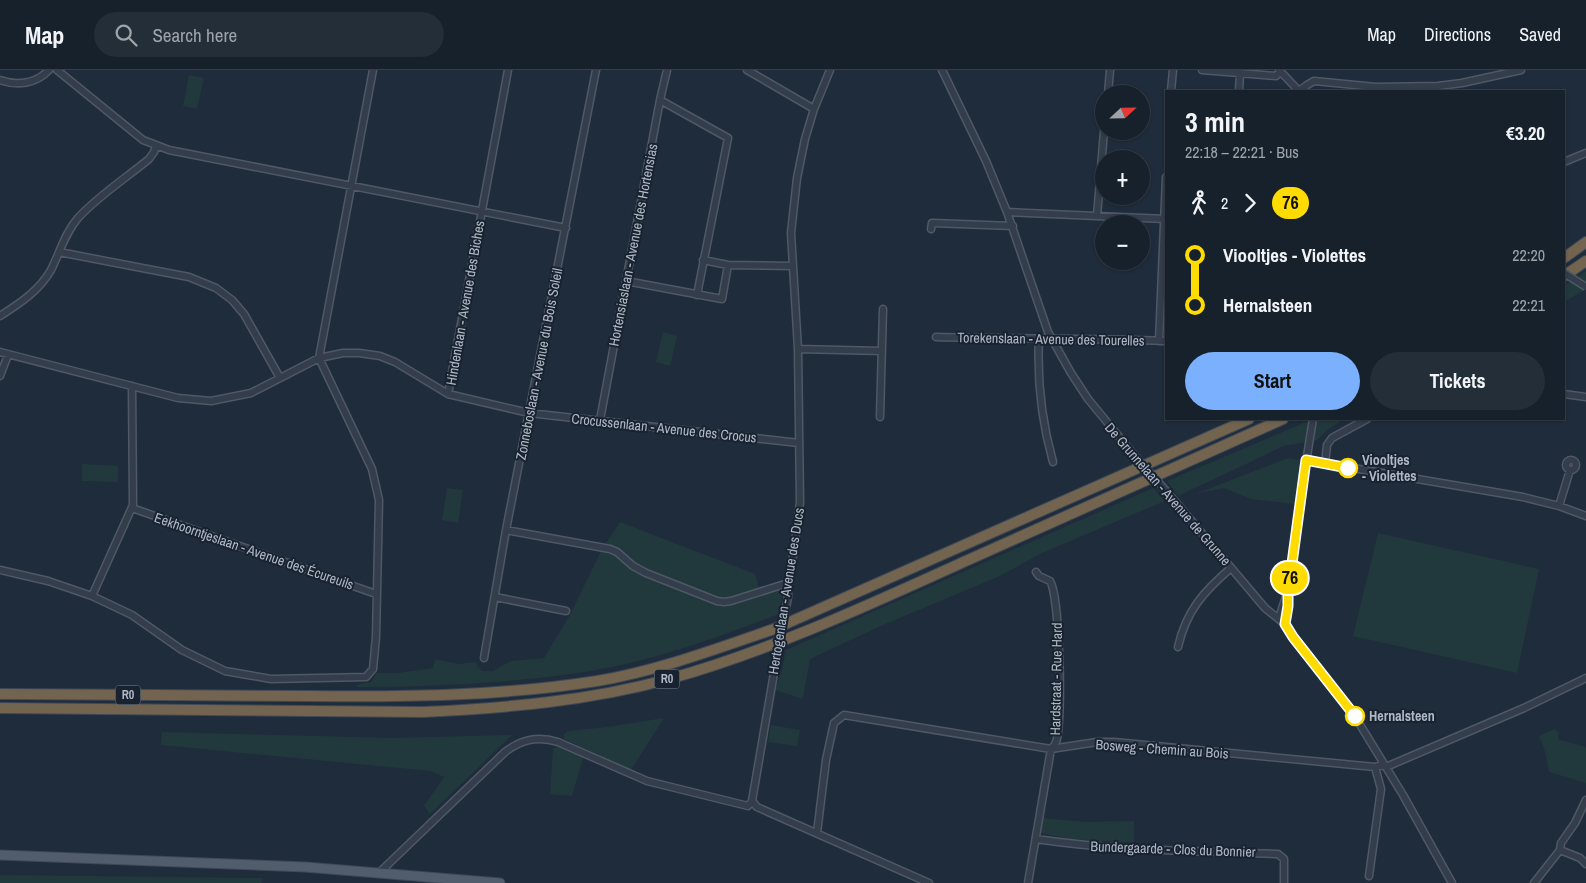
<!DOCTYPE html>
<html lang="en">
<head>
<meta charset="utf-8">
<style>
  :root { --surface:#17212c; --page:#242e38; --text:#f1f3f6; --muted:#9ea3a9; --line:#363e48; --accent:#7bb0ff }
  body { margin:0; font-family:"Archivo Narrow",sans-serif; background:var(--page); color:var(--text); height:100vh; display:flex; flex-direction:column; font-size:19px; white-space:nowrap }
  * { box-sizing:border-box; margin:0 }
  p { font-size:16px; color:var(--muted) }
  .icon { flex:none; width:28px; height:28px; fill:none; stroke:currentColor; stroke-width:2; stroke-linecap:round; stroke-linejoin:round }
  .map { position:relative; flex:1; overflow:hidden }
  .panel { position:absolute; left:1165px; top:20px; width:400px; height:330px; display:flex; flex-direction:column; background:var(--surface); border-radius:0px; box-shadow:0 1px 4px #0004,0 0 0 1px var(--line) }
  .panel>* { flex:none }
  .badge { padding:0 10px; border-radius:16px; font-size:18px; line-height:32px }
  .needle { width:32px; rotate:68deg }
  .controls { position:absolute; left:1095px; top:15px; display:grid; gap:10px }
  .controls a { display:grid; place-items:center; width:55px; height:55px; border-radius:50%; background:var(--surface); box-shadow:0 1px 4px #0004,0 0 0 1px var(--line); font-size:25px }
  .map>.badge { position:absolute; translate:-50% -50%; box-shadow:0 0 0 2px #fff }
  .legs { display:flex; align-items:center; gap:8px; height:55px; padding:0 20px; font-size:16px }
  .legs p { margin-inline-start:auto }
  .head { display:flex; align-items:center; justify-content:space-between; height:85px; padding:0 20px }
  h1 { font-size:28px; font-weight:800; line-height:38px }
  .button { display:flex; gap:10px; margin-top:auto; padding:10px 20px }
  .button a { flex:1; height:58px; border-radius:30px; background:var(--accent); color:#111; font-size:20px; font-weight:800; line-height:58px; text-align:center }
  .button a+a { background:var(--page); color:var(--text) }
  ul { padding:0 20px; list-style:none }
  li { display:flex; align-items:center; gap:18px; height:50px; font-size:19px }
  li i { display:grid; place-items:center; width:8px; height:100%; margin:0 6px; background:currentColor }
  li i::after { content:''; width:12px; height:12px; margin:-6px; border:4px solid; border-radius:50%; background:var(--surface) }
  li p { margin-inline-start:auto }
  li:first-child i { background:linear-gradient(#0000 50%,currentColor 0) }
  li:last-child i { background:linear-gradient(currentColor 50%,#0000 0) }
  header { display:flex; align-items:center; gap:30px; box-sizing:border-box; height:70px; padding:0 25px; background:var(--surface); border-bottom:1px solid var(--line) }
  header strong { font-size:24px }
  nav { display:flex; gap:28px; margin-inline-start:auto; font-size:18px }
  .search { width:350px; height:45px; background:var(--page); display:flex; align-items:center; gap:12px; box-sizing:border-box; padding:0 18px; border-radius:28px; color:var(--muted); font-size:19px }
  .map>svg:first-child { display:block }
  .green { fill:#21393c }
  .lines { fill:none; stroke-linecap:round; stroke-linejoin:round }
  .minor-casing { stroke:#4e5866; stroke-width:9 }
  .major-casing { stroke:#3f4958; stroke-width:11 }
  .highway-casing { stroke:#3e4856; stroke-width:12 }
  .minor { stroke:#333d4b; stroke-width:6 }
  .major { stroke:#515c6c; stroke-width:9 }
  .highway { stroke:#72644f; stroke-width:10 }
  .minor-bridge-casing { stroke:#4e5866; stroke-width:9; stroke-linecap:butt }
  .minor-bridge { stroke:#333d4b; stroke-width:6 }
  .line-1-casing { stroke:#fff; stroke-width:11 }
  .line-1 { stroke:#ffdc01; stroke-width:8 }
  .stop-1-dot { fill:#fff; stroke:#ffdc01; stroke-width:2.5 }
  .labels { text-anchor:middle; dominant-baseline:central; stroke-width:4; stroke-linejoin:round; paint-order:stroke }
  .shield { fill:#192330; stroke:#818b9a; stroke-width:1 }
  .shield-label { font-size:12px; font-weight:bold; fill:#aeb8c8 }
  .street-label { font-size:14px; fill:#aeb8c8; stroke:#192330 }
  .stop-label { font-size:14px; font-weight:bold; fill:#aeb8c8; stroke:#192330; text-anchor:start }
</style>
</head>
<body>
<header>
<strong>Map</strong>
<div class="search"><svg class="icon" aria-label="search" viewBox="0 0 24 24"><circle cx="10" cy="10" r="6"/><path d="M15 15l6 6"/></svg>Search here</div>
<nav><a>Map</a><a>Directions</a><a>Saved</a></nav>
</header>
<div class="map">
<svg width="1586" height="813" viewBox="0 0 1586 813">
  <rect width="100%" height="100%" fill="#1f2c3b"/>
  <path class="green" d="M189,5l15,3 -7,31 -14,-3z
    M1586,201v18l-22,13v-16z
    M663,262l14,4 -7,30 -14,-4z
    M1313,349h31l-17,11 -10,10 -33,6 -106,50 -11,-15z
    M1288,388l14,2 -7,44 -44,-5 -27,-11 -29,6z
    M82,394l36,2v16l-36,-1z
    M447,418l16,2 -5,33 -16,-3z
    M1153,418l12,13 -123,52 -42,23 -117,49 -73,34 -7,40 -28,-9 7,-21 4,-19z
    M620,452l135,52 6,21 16,-5 5,4 -3,20c-61,23 -123,46 -188,57 -78,12 -156,16 -234,16l-1,-2 15,-3 6,-9h21l35,-5 2,-9 23,5 18,-2 2,5 4,4h11l18,-10 33,-3 27,-45 29,-60z
    M1378,463l161,36 -22,104 -164,-37z
    M664,648l-33,52 -67,-31v-5l4,-3 39,-4z
    M771,655l29,5 -3,16 -29,-4z
    M1555,659l4,4 -1,6 28,8v36l-37,-11 -5,-24 -5,-12z
    M162,662l232,6 118,-3 -82,79 -6,-8 20,-29 -13,-6 -270,-26z
    M559,675l25,10 -12,41 -22,-2 3,-45z
    M1043,748l43,4 48,-1v22l-63,-4 -30,-6z
    M0,805l264,3 -3,5h-261z"/>
  <g class="lines">
    <defs>
      <path id="minor" d="M57,0l86,70 26,10 397,78
        M747,0l67,39
        M942,0l44,91 21,51 41,120 23,41 17,26 47,57
        M1202,0l74,6 4,-4
        M1279,0l20,21
        M0,10c17,6 36,4 49,-10
        M1171,21l2,-21
        M1239,21l1,-17
        M1299,21l8,-6 7,-4 62,6 62,-1 24,-3 59,-13
        M1108,24l2,-24
        M660,30l68,38 -31,157
        M1564,92l22,-9
        M1007,142l159,7
        M1097,146l7,-85
        M931,159l1,-6 81,3
        M59,182l130,25 27,11 16,12 12,14 36,64
        M703,190l25,5 65,1
        M626,211l96,18 6,-34
        M0,246c20,-13 39,-25 51,-46 9,-18 14,-37 27,-52 20,-22 48,-40 71,-59l5,-7 2,-6
        M936,267c77,2 153,1 230,4
        M1039,268c-2,41 3,85 14,124
        M1159,271l7,-164
        M798,279l84,2
        M0,282l178,46 33,3 40,-8 68,-35 24,-5h16l21,3 15,6 53,32 81,19 270,30
        M319,288l54,-288
        M0,306l8,-21
        M448,324l60,-324
        M1564,324l22,3
        M880,347l3,-108
        M600,350l60,-320 7,-30
        M1566 395a5 5 0 1 1 10 0a5 5 0 1 1-10 0Z
        M1306,390l217,37 36,9 27,10
        M1325,394l2,-19 5,-7 35,-19
        M1168,423l97,115c13,11 19,13 28,29l58,73 52,85 49,88
        M1559,436l11,-36
        M132,438l244,86
        M506,460l104,19 7,3 16,14 13,7 71,28 7,1 7,-1 57,-18
        M0,500l48,11 44,15 40,19 50,35 43,21 46,8 95,-2 7,-8 3,-32 3,-137 -7,-31 -53,-111
        M92,526l41,-91 -1,-119
        M495,527l71,14
        M788,527v-14l6,-33 6,-48 -2,-153 -7,-116 6,-55 8,-39 9,-30 16,-39
        M1279,548l7,-22
        M1285,554l3,-18v-13l15,-112 10,-62
        M1178,577c8,-36 26,-56 53,-79
        M484,588l22,-128 90,-460
        M774,603l-22,128 5,6 172,76
        M817,763l9,-73 8,-37 10,-8 207,34 46,-7h17l261,25 6,-2 5,2 138,-59 62,-30
        M1036,769c80,12 162,12 242,15l6,5v24
        M1560,780l20,8 6,6
        M380,802l125,-120c17,-13 33,-16 53,-10l89,39 101,25 4,-5
        M1369,806l12,-87 -6,-22
        M1028,813l23,-134c2,-2 4,-4 5,-7 7,-17 4,-146 -6,-161l-11,-5 -3,-4
        M1534,813l26,-33 1,-7 14,-20 11,-23"/>
      <path id="major" d="M0,785l305,12 195,16"/>
      <path id="highway" d="M1564,188l22,-16
        M1564,206l22,-15
        M0,624c103,0 207,2 310,2 96,1 192,0 287,-15 60,-10 119,-32 177,-52l475,-210
        M0,638l423,4c83,-4 166,-11 246,-33 103,-29 202,-75 299,-119 105,-47 210,-94 315,-141"/>
    </defs>
    <use href="#minor" class="minor-casing"/>
    <use href="#major" class="major-casing"/>
    <use href="#highway" class="highway-casing"/>
    <use href="#minor" class="minor"/>
    <use href="#major" class="major"/>
    <use href="#highway" class="highway"/>
    <defs>
      <path id="minor-bridge" d="M1564,203l22,14
        M1135,386l33,37
        M774,603l14,-76"/>
    </defs>
    <use href="#minor-bridge" class="minor-bridge-casing"/>
    <use href="#minor-bridge" class="minor-bridge"/>
  </g>
  <g class="lines">
    <defs>
      <path id="line-1" d="M1348,398l-42,-8 -18,133v13l-3,18 8,13 62,79"/>
    </defs>
    <use href="#line-1" class="line-1-casing"/>
    <use href="#line-1" class="line-1"/>
  </g>
  <g class="stop-1-dot">
    <circle cx="1348" cy="398" r="9"/>
    <circle cx="1355" cy="646" r="9"/>
  </g>
  <g class="labels">
    <g class="shield">
      <rect x="654.5" y="599.5" width="25" height="19" rx="4"/>
      <rect x="115.5" y="615.5" width="25" height="19" rx="4"/>
    </g>
    <g class="shield-label">
      <text x="667" y="609">R0</text>
      <text x="128" y="625">R0</text>
    </g>
    <g class="street-label">
      <text transform="translate(633 175) rotate(-79)">Hortensiaslaan - Avenue des Hortensias</text>
      <text transform="translate(465 233) rotate(-80)">Hindenlaan - Avenue des Biches</text>
      <text transform="translate(1051 269) rotate(1)">Torekenslaan - Avenue des Tourelles</text>
      <text transform="translate(539 294) rotate(-79)">Zonneboslaan - Avenue du Bois Soleil</text>
      <text transform="translate(664 358) rotate(6)">Crocussenlaan - Avenue des Crocus</text>
      <text transform="translate(1168 424) rotate(49)">De Grunnelaan - Avenue de Grunne</text>
      <text transform="translate(254 481) rotate(19)">Eekhoorntjeslaan - Avenue des Écureuils</text>
      <text transform="translate(786 521) rotate(-81)">Hertogenlaan - Avenue des Ducs</text>
      <text transform="translate(1056 609) rotate(-89)">Hardstraat - Rue Hard</text>
      <text transform="translate(1162 679) rotate(4)">Bosweg - Chemin au Bois</text>
      <text transform="translate(1173 779) rotate(2)">Bundergaarde - Clos du Bonnier</text>
    </g>
    <g class="stop-label">
      <text x="1362" y="390">Viooltjes<tspan x="1362" dy="16">- Violettes</tspan></text>
      <text x="1369" y="646">Hernalsteen</text>
    </g>
  </g>
</svg>
<div class="controls">
<a><svg class="needle" viewBox="-14 -14 28 28"><path d="M0-13l5 13h-10z" fill="#e53935"/><path d="M0 13l5-13h-10z" fill="#9ea3a9"/></svg></a>
<a>+</a>
<a>−</a>
</div>
<b class="badge" style="left:1290px;top:508px;background:#ffdc01;color:#111">76</b>
<section class="panel">
<div class="head"><div><h1>3 min</h1><p>22:18 – 22:21 · Bus</p></div><b>€3.20</b></div>
<div class="legs"><svg class="icon" aria-label="walk" viewBox="0 0 24 24"><circle cx="13" cy="4" r="2"/><path d="M13 8l-2 6 4 7M11 14l-3 7M7 12l3-4h3l4 4"/></svg>2<svg class="icon" aria-label="forward" viewBox="0 0 24 24"><path d="M9 5l7 7-7 7"/></svg><b class="badge" style="background:#ffdc01;color:#111">76</b></div>
<ul>
<li><i style="color:#ffdc01"></i><b>Viooltjes - Violettes</b><p>22:20</p></li>
<li><i style="color:#ffdc01"></i><b>Hernalsteen</b><p>22:21</p></li>
</ul>
<div class="button"><a>Start</a><a>Tickets</a></div>
</section>
</div>
</body>
</html>
